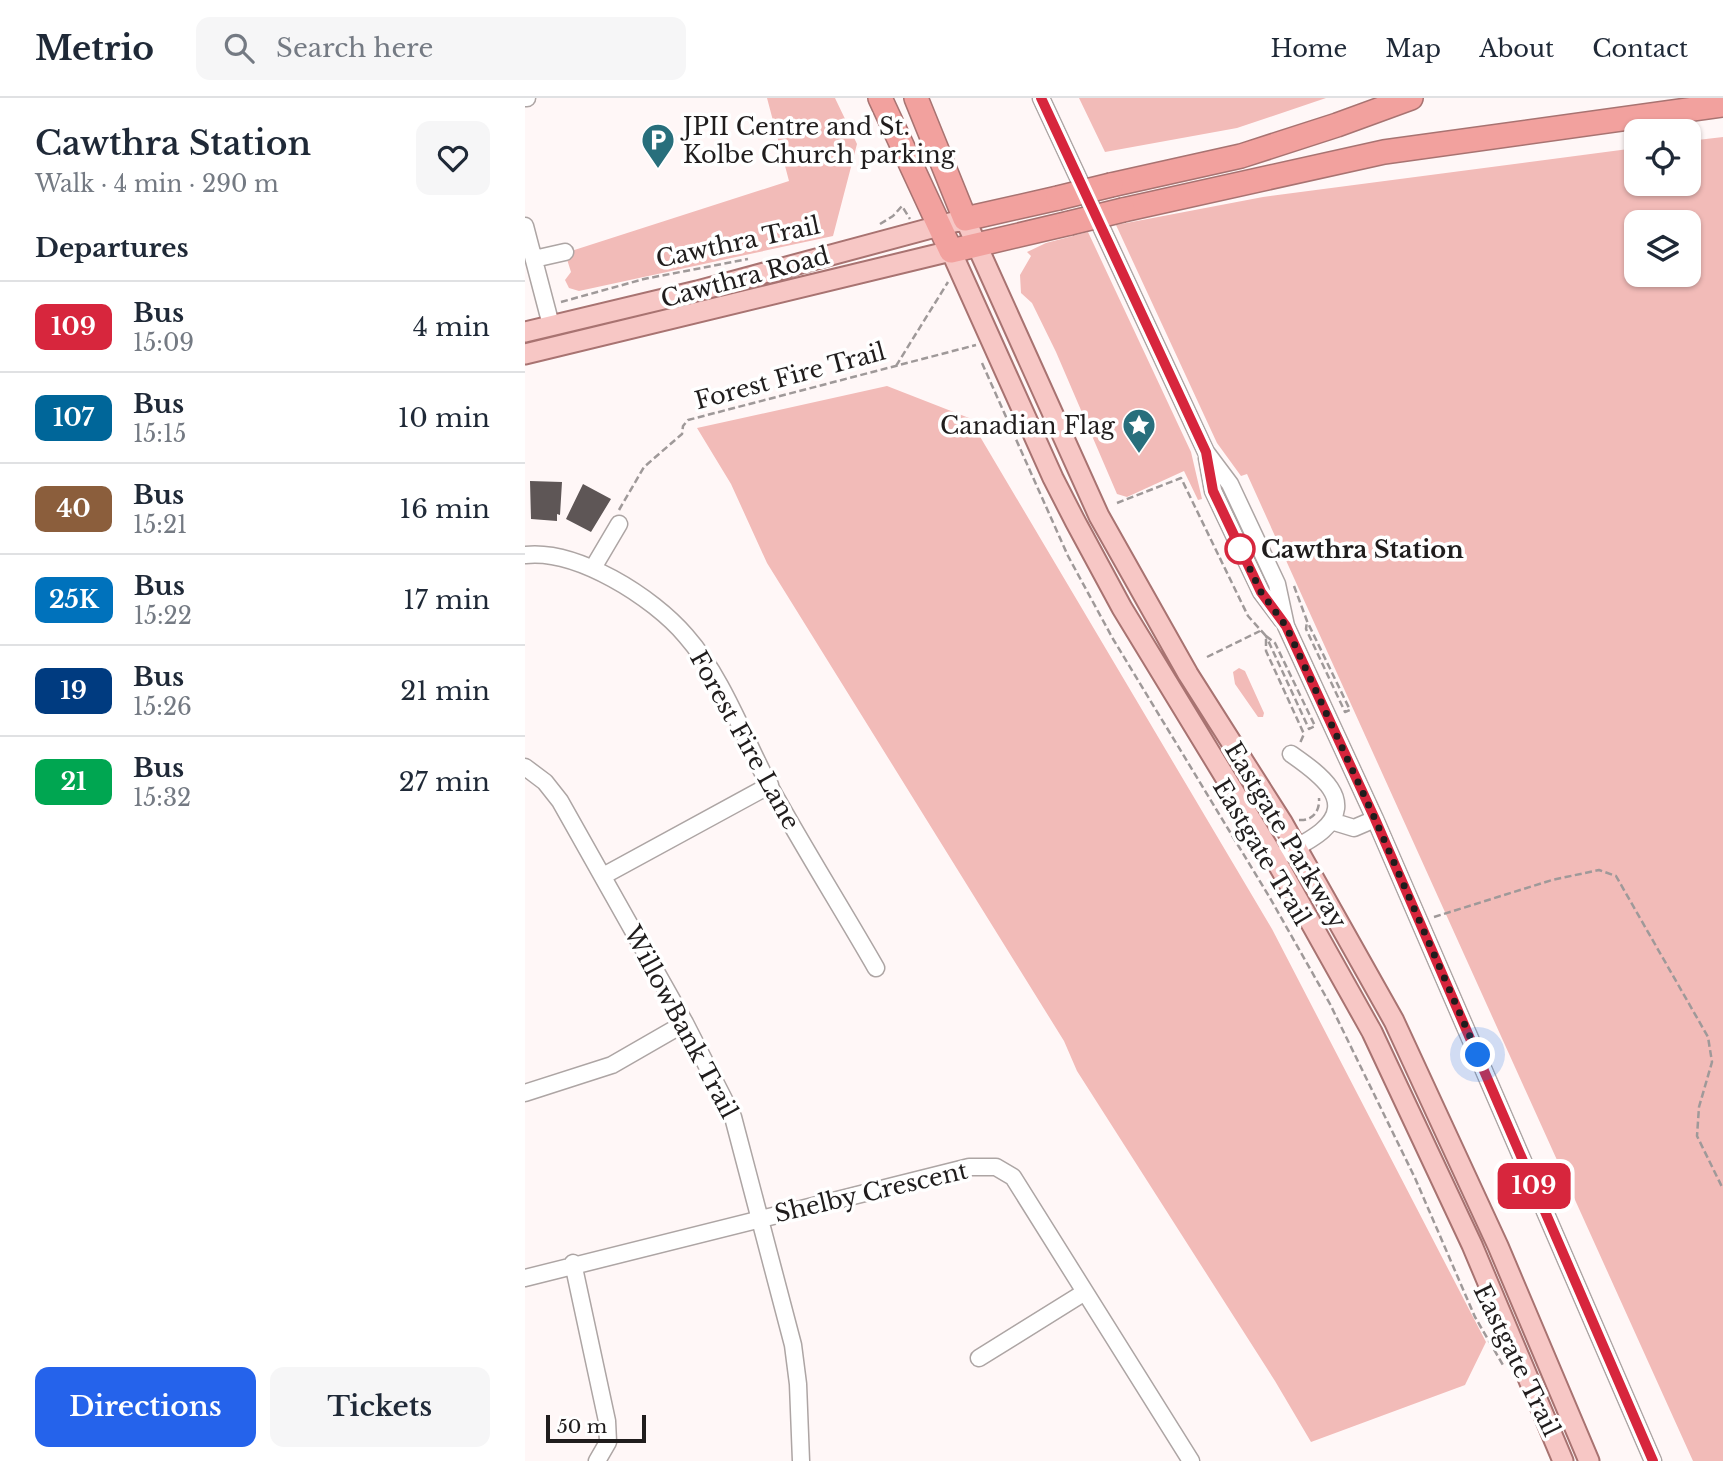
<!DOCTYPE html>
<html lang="en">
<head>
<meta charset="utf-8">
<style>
  :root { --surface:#fff; --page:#f6f6f7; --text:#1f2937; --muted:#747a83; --line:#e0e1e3; --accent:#2563eb }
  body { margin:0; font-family:"Libre Baskerville",serif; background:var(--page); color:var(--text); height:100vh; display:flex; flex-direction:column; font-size:26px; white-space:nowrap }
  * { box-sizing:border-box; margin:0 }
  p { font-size:23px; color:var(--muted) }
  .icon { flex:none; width:38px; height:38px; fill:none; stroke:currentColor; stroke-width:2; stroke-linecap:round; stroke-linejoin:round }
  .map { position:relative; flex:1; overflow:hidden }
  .panel { display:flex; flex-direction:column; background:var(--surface); width:525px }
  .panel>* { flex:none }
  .badge { padding:0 14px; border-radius:10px; font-size:24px; line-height:46px }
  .fabs { position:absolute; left:1099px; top:21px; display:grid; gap:14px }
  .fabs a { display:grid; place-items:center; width:77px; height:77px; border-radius:14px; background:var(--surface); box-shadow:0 2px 5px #0004; font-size:35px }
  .scale { position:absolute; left:21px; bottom:18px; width:100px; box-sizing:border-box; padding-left:7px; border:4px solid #201d1d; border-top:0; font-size:19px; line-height:24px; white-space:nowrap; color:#201d1d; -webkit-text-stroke:5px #fff; paint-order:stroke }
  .you { position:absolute; width:35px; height:35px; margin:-18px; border:5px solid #fff; border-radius:50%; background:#1a73e8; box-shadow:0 0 0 10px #1a73e833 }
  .map>.badge { position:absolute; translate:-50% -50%; box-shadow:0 0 0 4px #fff }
  h2 { padding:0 35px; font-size:26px; line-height:63px }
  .round { display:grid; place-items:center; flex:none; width:74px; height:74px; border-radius:14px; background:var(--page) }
  .headline { display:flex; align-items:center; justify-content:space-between; height:119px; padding:0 35px }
  h1 { font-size:33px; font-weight:600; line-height:52px }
  .button { display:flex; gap:14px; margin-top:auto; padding:14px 35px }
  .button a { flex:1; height:80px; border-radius:14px; background:var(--accent); color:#fff; font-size:28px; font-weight:600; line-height:80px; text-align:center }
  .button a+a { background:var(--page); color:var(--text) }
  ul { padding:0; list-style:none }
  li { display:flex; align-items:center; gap:21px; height:91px; padding:0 35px; border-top:2px solid var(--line) }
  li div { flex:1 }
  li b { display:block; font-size:26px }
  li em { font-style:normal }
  li .badge { min-width:77px; font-weight:700; text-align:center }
  header { display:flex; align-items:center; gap:42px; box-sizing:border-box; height:98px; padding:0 35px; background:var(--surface); border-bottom:2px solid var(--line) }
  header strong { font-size:33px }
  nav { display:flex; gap:38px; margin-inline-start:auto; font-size:24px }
  .search { width:490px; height:63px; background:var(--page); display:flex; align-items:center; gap:18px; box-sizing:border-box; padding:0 24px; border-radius:14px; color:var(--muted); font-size:26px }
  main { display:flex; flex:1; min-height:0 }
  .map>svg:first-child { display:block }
  .green { fill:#f2bbb8; fill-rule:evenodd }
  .building { fill:#5e5656 }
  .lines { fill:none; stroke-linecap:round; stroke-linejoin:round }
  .minor-casing { stroke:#ada5a4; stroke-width:19 }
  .major-casing { stroke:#a87371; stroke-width:23 }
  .highway-casing { stroke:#a87371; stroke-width:26 }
  .path { stroke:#9f9999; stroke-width:2.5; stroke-dasharray:7 3.5; stroke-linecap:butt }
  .minor { stroke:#fff; stroke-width:16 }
  .major { stroke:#f7c7c5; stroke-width:19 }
  .highway { stroke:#f2a19e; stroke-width:23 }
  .highway-bridge-casing { stroke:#a87371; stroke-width:26; stroke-linecap:butt }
  .highway-bridge { stroke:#f2a19e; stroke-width:23 }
  .line-casing { stroke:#fff; stroke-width:16 }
  .line { stroke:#d7263d; stroke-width:10 }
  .walk { stroke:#201d1d; stroke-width:7; stroke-dasharray:0 12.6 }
  .stop-dot { fill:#fff; stroke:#d7263d; stroke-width:3.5 }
  .labels { text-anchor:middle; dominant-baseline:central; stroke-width:7; stroke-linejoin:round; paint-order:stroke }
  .poi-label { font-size:24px; fill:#201d1d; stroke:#fff; text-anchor:start }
  .street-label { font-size:24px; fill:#201d1d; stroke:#fff }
  .stop-label { font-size:24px; font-weight:bold; fill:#201d1d; stroke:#fff; text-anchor:start }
</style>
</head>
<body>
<header>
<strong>Metrio</strong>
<div class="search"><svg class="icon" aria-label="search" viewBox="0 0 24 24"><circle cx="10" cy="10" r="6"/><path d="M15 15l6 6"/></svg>Search here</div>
<nav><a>Home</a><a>Map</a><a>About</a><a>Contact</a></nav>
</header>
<main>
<section class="panel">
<div class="headline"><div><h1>Cawthra Station</h1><p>Walk · 4 min · 290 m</p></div><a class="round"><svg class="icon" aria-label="heart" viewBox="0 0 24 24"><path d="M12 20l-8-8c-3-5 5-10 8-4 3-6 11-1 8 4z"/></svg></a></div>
<h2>Departures</h2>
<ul>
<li><span class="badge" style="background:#d7263d;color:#fff">109</span><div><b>Bus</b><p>15:09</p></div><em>4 min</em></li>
<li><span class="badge" style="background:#069;color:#fff">107</span><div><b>Bus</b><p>15:15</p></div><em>10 min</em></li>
<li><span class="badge" style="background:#8b5e3c;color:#fff">40</span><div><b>Bus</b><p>15:21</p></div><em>16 min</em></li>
<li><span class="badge" style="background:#0072bc;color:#fff">25K</span><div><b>Bus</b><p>15:22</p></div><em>17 min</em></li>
<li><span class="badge" style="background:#003b80;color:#fff">19</span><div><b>Bus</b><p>15:26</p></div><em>21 min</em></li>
<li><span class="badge" style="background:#00a651;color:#fff">21</span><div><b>Bus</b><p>15:32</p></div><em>27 min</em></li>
</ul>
<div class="button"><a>Directions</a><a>Tickets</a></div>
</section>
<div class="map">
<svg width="1198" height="1363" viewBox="0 0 1198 1363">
  <rect width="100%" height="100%" fill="#fff7f7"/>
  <path class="green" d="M242,0h68l22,46 -24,92 -254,55 -10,-3 -4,-8 6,-8 -6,-19 224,-72z
    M554,0h247l-89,30 -132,24z
    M1198,39v1324h-30l-446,-987 -6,2 -24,-33 -101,-218 147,-28 373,-49v36h53v-43zM1164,124v53h-53v-53z
    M563,134l103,220 11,47 -4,1 -14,-29 -57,26 -10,-3 -61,-142 -24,-49 -11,-10 -1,-18 11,-19 -4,-4 19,-9z
    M362,288l82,32 303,511 214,413 -21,43 -154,57 -36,-61 -198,-310 -13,-30 -297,-478 -36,-79 -34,-56z
    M714,570l6,3 19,42 -1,4h-5l-23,-33 -2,-12z"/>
  <path class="building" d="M5,383l32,1 -2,33 -3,-1v7l-26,-2z
    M58,386l28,15 -20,33 -25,-13z"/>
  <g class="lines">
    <defs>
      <path id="minor" d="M0,0h2
        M516,0l165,354 24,32 47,100 9,42 89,193 278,642
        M0,128l26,99
        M9,161l31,-7
        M682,360l6,33 48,101 21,28
        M0,457c52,-6 128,42 161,81 37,42 57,100 83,149 34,62 72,122 107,183
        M68,470l26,-44
        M0,669l20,15 15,19 125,222 48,94 60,228 5,39 3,77
        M806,723l23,7 21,-9
        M750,761c15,-9 35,-17 48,-29 35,-31 -8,-59 -32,-76
        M78,778l167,-91
        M0,995l87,-28 73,-42
        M48,1165l34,158 1,21 -11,19
        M0,1180l444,-111h27l17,10 178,284
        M454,1260l106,-66"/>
      <path id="major" d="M0,234l172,-41 268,-72 134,297 89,158 94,148 112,199 104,225 91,215
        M0,256l426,-103 102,227 22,43 47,87 153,251 97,173 100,213 91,216"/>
      <path id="highway" d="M355,0l71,153 119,-28
        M391,0l49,121 93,-21
        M586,87l130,-29 96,-31 74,-27
        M598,112l261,-58 339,-47"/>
    </defs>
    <use href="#minor" class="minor-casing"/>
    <use href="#major" class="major-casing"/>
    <use href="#highway" class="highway-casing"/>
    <path class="path" d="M355,126l13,-8 9,-10 8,13
      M36,204l83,-23 104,-20
      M457,265l86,193 45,83 157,259 60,106 85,174 60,139 28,48
      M371,268l52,-84
      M592,405l64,-25 67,138 18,20v15l38,83 -4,9
      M94,412l25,-43 38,-33 1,-8 5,-6 288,-75
      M769,488l13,35 43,89 -5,2 -39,-83 1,-8
      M741,538l9,7 40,83 -6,3z
      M682,559l53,-26
      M774,722c14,1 21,-9 20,-22
      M909,819l118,-37 47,-10 17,6 92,161 4,25 -13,45 -2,29 26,53"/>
    <use href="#minor" class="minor"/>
    <use href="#major" class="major"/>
    <use href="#highway" class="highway"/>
    <defs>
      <path id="highway-bridge" d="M533,100l53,-13
        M545,125l53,-13"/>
    </defs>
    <use href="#highway-bridge" class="highway-bridge-casing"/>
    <use href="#highway-bridge" class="highway-bridge"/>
  </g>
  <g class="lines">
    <defs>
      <path id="line" d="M516,0l165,354 7,39 48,101 25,34 89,193 278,642"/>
    </defs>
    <use href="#line" class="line-casing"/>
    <use href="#line" class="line"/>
    <path class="walk" d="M715,451l-3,-7 24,50 25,34 89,193 103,236"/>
  </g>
  <defs>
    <symbol id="parking-pin" viewBox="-11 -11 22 30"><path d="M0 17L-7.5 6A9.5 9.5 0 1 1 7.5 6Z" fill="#286f7c" stroke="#fff"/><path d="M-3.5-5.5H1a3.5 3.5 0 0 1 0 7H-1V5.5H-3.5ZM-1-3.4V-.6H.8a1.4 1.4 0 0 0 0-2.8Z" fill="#fff"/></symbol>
    <symbol id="sight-pin" viewBox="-11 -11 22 30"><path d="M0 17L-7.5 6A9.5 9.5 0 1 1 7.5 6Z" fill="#286f7c" stroke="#fff"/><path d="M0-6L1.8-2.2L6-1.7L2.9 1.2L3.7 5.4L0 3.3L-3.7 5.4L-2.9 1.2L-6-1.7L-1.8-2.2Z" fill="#fff"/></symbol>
  </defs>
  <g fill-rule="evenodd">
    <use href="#parking-pin" x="114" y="23" width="38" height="52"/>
    <use href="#sight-pin" x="595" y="308" width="38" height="52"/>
  </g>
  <circle class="stop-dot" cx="715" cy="451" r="14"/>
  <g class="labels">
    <g class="poi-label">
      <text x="158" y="28">JPII Centre and St.<tspan x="158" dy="28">Kolbe Church parking</tspan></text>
      <text x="590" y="327" text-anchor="end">Canadian Flag</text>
    </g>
    <g class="street-label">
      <text transform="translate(213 144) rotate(-12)">Cawthra Trail</text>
      <text transform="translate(220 179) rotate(-15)">Cawthra Road</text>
      <text transform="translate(265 278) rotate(-15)">Forest Fire Trail</text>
      <text transform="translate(220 642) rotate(61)">Forest Fire Lane</text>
      <text transform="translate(761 737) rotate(59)">Eastgate Parkway</text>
      <text transform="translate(737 754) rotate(59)">Eastgate Trail</text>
      <text transform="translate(156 924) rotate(62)">WillowBank Trail</text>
      <text transform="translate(346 1094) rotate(-13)">Shelby Crescent</text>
      <text transform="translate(992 1262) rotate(64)">Eastgate Trail</text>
    </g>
    <g class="stop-label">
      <text x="736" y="451">Cawthra Station</text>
    </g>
  </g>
</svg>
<div class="fabs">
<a><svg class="icon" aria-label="locate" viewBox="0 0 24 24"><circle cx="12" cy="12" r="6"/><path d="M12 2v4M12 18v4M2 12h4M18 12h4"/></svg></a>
<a><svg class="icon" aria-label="layers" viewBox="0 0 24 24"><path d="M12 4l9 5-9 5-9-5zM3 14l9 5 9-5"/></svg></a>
</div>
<div class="scale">50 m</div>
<div class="you" style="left:953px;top:957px"></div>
<b class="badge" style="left:1009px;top:1088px;background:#d7263d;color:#fff">109</b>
</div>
</main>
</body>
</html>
